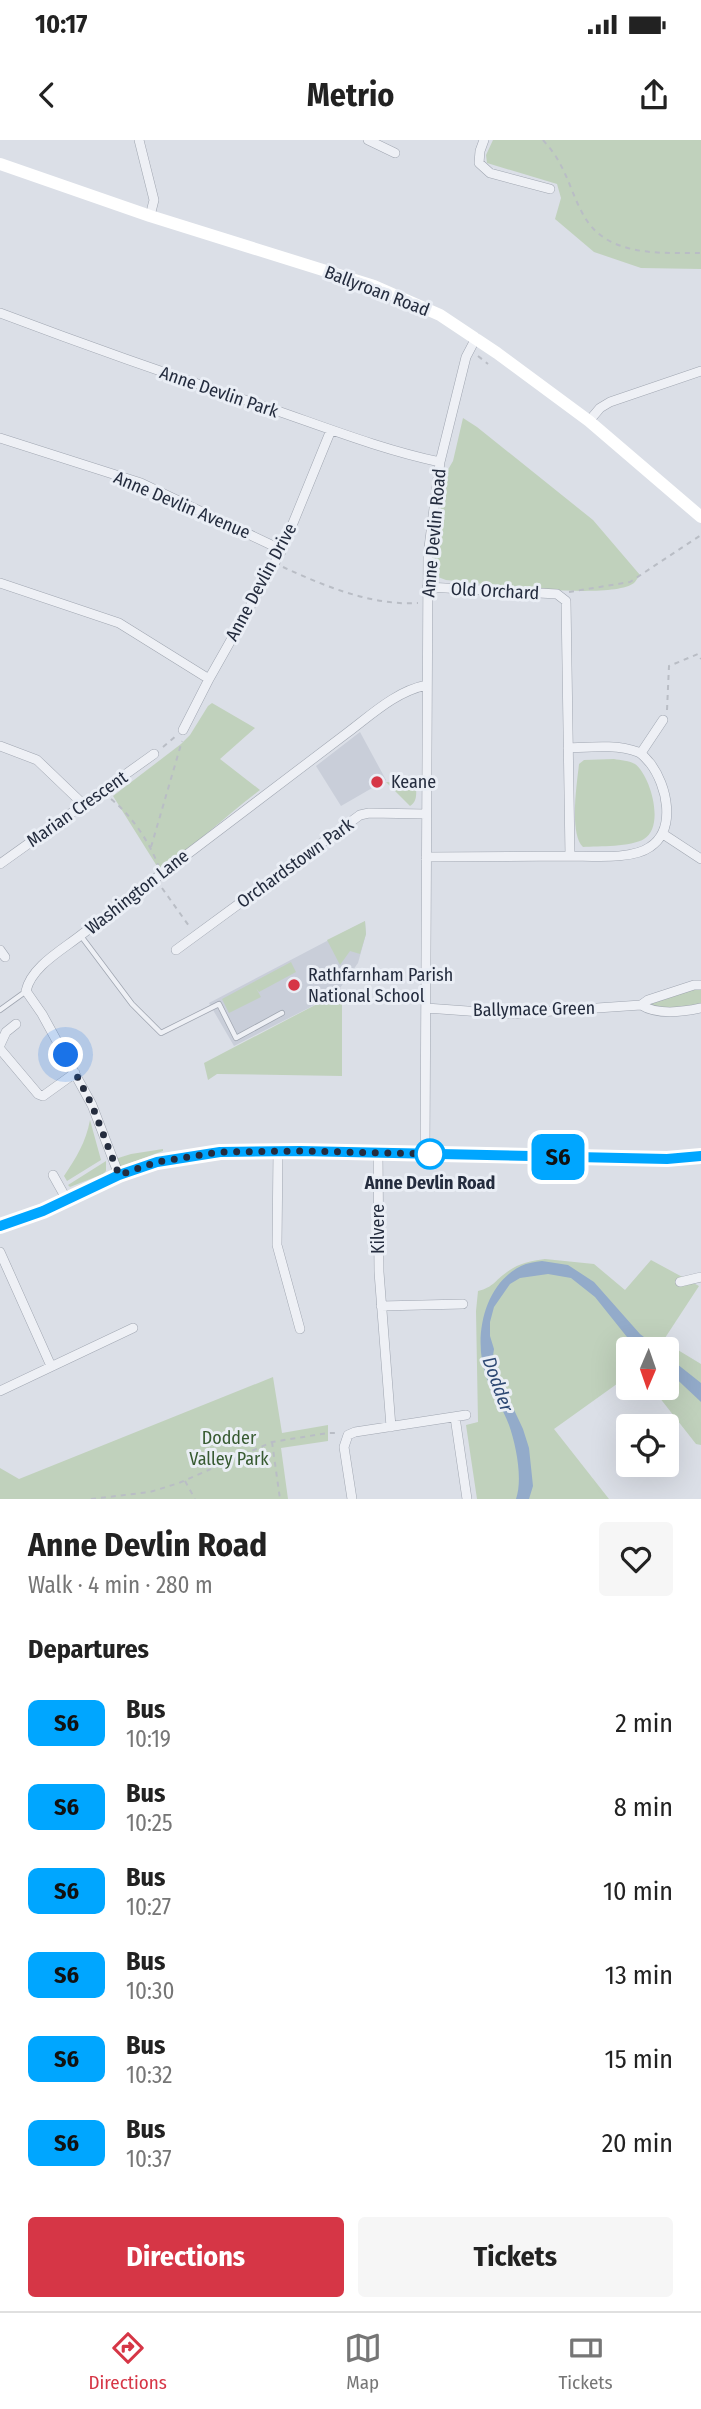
<!DOCTYPE html>
<html lang="en">
<head>
<meta charset="utf-8">
<style>
  :root { --surface:#fff; --page:#f6f6f6; --text:#222; --muted:#767676; --line:#e0e0e0; --accent:#d63646 }
  body { margin:0; font-family:"Fira Sans Condensed",sans-serif; background:var(--page); color:var(--text); height:100vh; display:flex; flex-direction:column; font-size:26px; white-space:nowrap }
  * { box-sizing:border-box; margin:0 }
  p { font-size:23px; color:var(--muted) }
  .icon { flex:none; width:38px; height:38px; fill:none; stroke:currentColor; stroke-width:2; stroke-linecap:round; stroke-linejoin:round }
  .map { position:relative; height:1359px; overflow:hidden }
  .side { display:flex; flex-direction:column; background:var(--surface); flex:1 }
  .side>* { flex:none }
  .badge { padding:0 14px; border-radius:10px; font-size:24px; line-height:46px }
  .needle { width:46px; rotate:182deg }
  .buttons { position:absolute; left:616px; top:1197px; display:grid; gap:14px }
  .buttons a { display:grid; place-items:center; width:63px; height:63px; border-radius:7px; background:var(--surface); box-shadow:0 7px 28px #0002; font-size:35px }
  .you { position:absolute; width:35px; height:35px; margin:-18px; border:5px solid #fff; border-radius:50%; background:#1a73e8; box-shadow:0 0 0 10px #1a73e833 }
  .map>.badge { position:absolute; translate:-50% -50%; box-shadow:0 0 0 4px #fff }
  h2 { padding:0 28px; font-size:26px; line-height:63px }
  .round { display:grid; place-items:center; flex:none; width:74px; height:74px; border-radius:7px; background:var(--page) }
  .headline { display:flex; align-items:center; justify-content:space-between; height:119px; padding:0 28px }
  h1 { font-size:33px; font-weight:700; line-height:52px }
  .cta { display:flex; gap:14px; margin-top:auto; padding:14px 28px }
  .cta a { flex:1; height:80px; border-radius:7px; background:var(--accent); color:#fff; font-size:28px; font-weight:700; line-height:80px; text-align:center }
  .cta a+a { background:var(--page); color:var(--text) }
  ul { padding:0; list-style:none }
  li { display:flex; align-items:center; gap:21px; height:84px; padding:0 28px }
  li div { flex:1 }
  li b { display:block; font-size:26px }
  li em { font-style:normal }
  li .badge { min-width:77px; font-weight:700; text-align:center }
  .status { display:flex; justify-content:space-between; align-items:center; height:49px; padding:0 35px; background:var(--surface); direction:ltr }
  .status svg { height:19px; fill:currentColor }
  header { display:flex; justify-content:space-between; align-items:center; height:91px; padding:0 28px; background:var(--surface); font-size:32px; font-weight:700 }
  .tab-bar { display:flex; justify-content:space-around; align-items:center; height:98px; border-top:2px solid var(--line); background:var(--surface); font-size:19px; color:var(--muted) }
  .tab-bar a { display:grid; justify-items:center; gap:4px }
  .tab-bar .on { color:var(--accent) }
  .map>svg:first-child { display:block }
  .built { fill:#c9ced9 }
  .green { fill:#c0d1bc }
  .water { fill:#93abca }
  .lines { fill:none; stroke-linecap:round; stroke-linejoin:round }
  .service-casing { stroke:#a0a6b1; stroke-width:6 }
  .minor-casing { stroke:#a0a6b1; stroke-width:10 }
  .path { stroke:#b9bdc5; stroke-width:2; stroke-dasharray:5 5; stroke-linecap:butt }
  .service { stroke:#eef0f5; stroke-width:4.5 }
  .minor { stroke:#eef0f5; stroke-width:9 }
  .secondary { stroke:#fff; stroke-width:12 }
  .line-casing { stroke:#fff; stroke-width:16 }
  .line { stroke:#00a6ff; stroke-width:10 }
  .walk { stroke:#242c3e; stroke-width:7; stroke-dasharray:0 12.6 }
  .poi-dot { fill:#d63646; stroke:#eaeef5; stroke-width:2.5 }
  .stop-dot { fill:#fff; stroke:#00a6ff; stroke-width:3.5 }
  .labels { text-anchor:middle; dominant-baseline:central; stroke-width:6; stroke-linejoin:round; paint-order:stroke }
  .street-label { font-size:18px; fill:#242c3e; stroke:#eaeef5 }
  .poi-label { font-size:18px; fill:#242c3e; stroke:#eaeef5; text-anchor:start }
  .stop-label { font-size:18px; font-weight:bold; fill:#242c3e; stroke:#eaeef5 }
  .park-label { font-size:18px; fill:#375a31; stroke:#eaeef5 }
  .water-label { font-size:19px; font-style:italic; fill:#2d4873; stroke:#eaeef5 }
</style>
</head>
<body>
<div class="status"><b>10:17</b><svg viewBox="0 0 49 12"><path d="M0 12V9h3v3zM5 12V6h3v6zM10 12V3h3v9zM15 12V0h3v12zM26 1h20v11H26zM47 4h2v5h-2z"/></svg></div>
<header><svg class="icon" aria-label="back" viewBox="0 0 24 24"><path d="M15 5l-7 7 7 7"/></svg>Metrio<svg class="icon" aria-label="share" viewBox="0 0 24 24"><path d="M12 15V3M7 8l5-5 5 5M5 13v7h14v-7"/></svg></header>
<div class="map">
<svg width="701" height="1359" viewBox="0 0 701 1359">
  <rect width="100%" height="100%" fill="#dbdfe7"/>
  <path class="built" d="M360,592l26,48 -45,26 -25,-40z
    M365,781l1,13 -8,29 -18,25 2,3 -108,55 -25,-43z"/>
  <path class="green" d="M493,0h208v129l-60,-1 -47,-16 -39,-33 6,-21 -4,-14 -70,-21 -1,-8z
    M463,278l14,9 116,93 47,55c-2,2 -4,6 -6,8 -24,18 -154,0 -188,-3l-8,-3 -6,-11 14,-93 7,-12z
    M212,563l43,25 -35,31 40,31c-34,26 -65,55 -100,81l-47,-75 68,-52 9,-9 18,-29z
    M614,619c6,1 16,2 21,5 16,12 30,63 9,75 -13,8 -45,7 -61,8 -14,-13 -6,-64 -4,-83l5,-4z
    M386,642l30,2c0,8 2,17 -6,22z
    M365,781l1,13 -6,20 -10,-3 -10,14 -13,-25z
    M291,822l5,10 -37,20 -3,-4 5,9 -32,16 -7,-14z
    M687,847l14,2v19l-63,-1z
    M342,851v85l-125,-2 -9,6 -4,-17z
    M90,980l11,40 -34,21 -3,-5c12,-18 22,-34 26,-56z
    M163,1009v2l-41,15h-2l-5,-7 16,-5z
    M106,1021v10l-3,3 -33,13 -2,-2z
    M545,1119l49,5 31,26 26,-30 48,26 -36,55 38,23v81l-5,-1 -44,-56h15v-39h-39v27l-74,53 55,70h-132l-11,-74 12,-3 -2,-111 2,-20c16,-4 16,-10 29,-19 12,-9 24,-11 38,-13z
    M273,1237l9,56 46,-8v16l-47,7 7,51h-288v-31l19,11z"/>
  <path class="water" d="M542,1121l26,4 26,17 46,52 20,15h-19l-10,-7 -36,-45 -24,-19 -23,-4 -28,4 -10,6 -16,23 -4,15v14l4,13 -2,14 31,66 6,19 4,38 -4,13h-13c7,-20 0,-54 -7,-74 -6,-17 -18,-32 -23,-49 -13,-37 -3,-91 35,-110 6,-3 14,-4 21,-5z
    M667,1216l34,27v19l-34,-32z"/>
  <g class="lines">
    <defs>
      <path id="service" d="M81,796l51,68 29,29 58,-29 17,34 46,-25
        M0,870l25,-18"/>
      <path id="minor" d="M139,0l15,60 -4,16
        M368,0l27,13
        M484,0l-4,11 -1,12 11,10 60,16
        M0,173c90,34 181,66 272,96 55,19 111,41 168,53
        M589,281l11,-13 10,-6 91,-31
        M0,298l141,45 141,67
        M0,443l119,40 90,56
        M183,590l26,-51 73,-129 49,-120
        M0,606l37,14 46,44
        M568,608c23,-1 49,-4 70,4 5,2 8,7 12,11 17,22 27,66 0,84 -18,13 -58,9 -80,9
        M641,613l22,-33
        M663,694l38,25
        M426,717l144,-1 -4,-255 -9,-7 -130,-7
        M0,724l154,-110
        M0,810l5,7
        M176,810l184,-135 9,-2 57,1
        M641,865c16,10 42,7 60,3
        M426,868l83,6 132,-9 7,-5 46,-15h7
        M0,905l6,-13 10,-8
        M0,909l38,45 5,2 32,-23
        M278,1011l-1,94 23,84
        M378,1012l1,120 12,155
        M425,1014l3,-599 12,-93 26,-105 10,-19
        M53,1035l14,25
        M119,1035l-27,-70 -50,-91 -16,-23c5,-24 36,-41 55,-56l266,-202c24,-18 49,-42 80,-48
        M0,1112l51,114
        M680,1142l21,-5
        M381,1166l82,-2
        M0,1251l133,-63
        M455,1277l12,82
        M352,1359l-8,-52 4,-12 7,-3 111,-17"/>
    </defs>
    <use href="#service" class="service-casing"/>
    <use href="#minor" class="minor-casing"/>
    <path class="path" d="M543,0c6,7 12,14 16,22 10,17 15,37 25,54 23,41 76,37 117,37
      M478,216l10,8
      M283,427c41,19 90,39 135,36
      M569,452l61,-10 71,-47
      M667,570l2,-44 29,-12 3,5
      M163,607l13,-11
      M111,659c20,16 38,42 47,66
      M151,707l31,-106
      M162,748l27,38
      M272,1302l8,57
      M185,1341l10,18
      M91,1359l59,-7 29,-9 93,-41 56,-9h10"/>
    <use href="#service" class="service"/>
    <use href="#minor" class="minor"/>
    <path class="secondary" d="M0,24l150,52 224,70 66,29 57,38 92,68 112,96
      M0,1086l43,-15 76,-36 38,-13 63,-10 125,-1 322,8 34,-3"/>
  </g>
  <g class="lines">
    <defs>
      <path id="line" d="M0,1086l43,-15 76,-36 38,-13 63,-10 80,-1 367,8 34,-3"/>
    </defs>
    <use href="#line" class="line-casing"/>
    <use href="#line" class="line"/>
    <path class="walk" d="M66,915l26,50 27,70 38,-13 63,-10 80,-1 130,3"/>
  </g>
  <g class="poi-dot">
    <circle cx="377" cy="642" r="7"/>
    <circle cx="294" cy="845" r="7"/>
  </g>
  <circle class="stop-dot" cx="430" cy="1014" r="14"/>
  <g class="labels">
    <g class="street-label">
      <text transform="translate(377 151) rotate(21)">Ballyroan Road</text>
      <text transform="translate(219 252) rotate(19)">Anne Devlin Park</text>
      <text transform="translate(182 365) rotate(23)">Anne Devlin Avenue</text>
      <text transform="translate(434 393) rotate(-85)">Anne Devlin Road</text>
      <text transform="translate(261 442) rotate(-62)">Anne Devlin Drive</text>
      <text transform="translate(495 451) rotate(3)">Old Orchard</text>
      <text transform="translate(77 669) rotate(-35)">Marian Crescent</text>
      <text transform="translate(295 723) rotate(-36)">Orchardstown Park</text>
      <text transform="translate(137 752) rotate(-38)">Washington Lane</text>
      <text transform="translate(534 869) rotate(-1)">Ballymace Green</text>
      <text transform="translate(378 1089) rotate(-90)">Kilvere</text>
    </g>
    <g class="poi-label">
      <text x="391" y="642">Keane</text>
      <text x="308" y="835">Rathfarnham Parish<tspan x="308" dy="21">National School</tspan></text>
    </g>
    <g class="stop-label">
      <text x="430" y="1043">Anne Devlin Road</text>
    </g>
    <g class="park-label">
      <text x="229" y="1298">Dodder<tspan x="229" dy="21">Valley Park</tspan></text>
    </g>
    <g class="water-label">
      <text transform="translate(498 1244) rotate(70)">Dodder</text>
    </g>
  </g>
</svg>
<div class="buttons">
<a><svg class="needle" viewBox="-14 -14 28 28"><path d="M0-13l5 13h-10z" fill="#e53935"/><path d="M0 13l5-13h-10z" fill="#767676"/></svg></a>
<a><svg class="icon" aria-label="locate" viewBox="0 0 24 24"><circle cx="12" cy="12" r="6"/><path d="M12 2v4M12 18v4M2 12h4M18 12h4"/></svg></a>
</div>
<div class="you" style="left:66px;top:915px"></div>
<b class="badge" style="left:558px;top:1017px;background:#00a6ff;color:#111">S6</b>
</div>
<section class="side">
<div class="headline"><div><h1>Anne Devlin Road</h1><p>Walk · 4 min · 280 m</p></div><a class="round"><svg class="icon" aria-label="heart" viewBox="0 0 24 24"><path d="M12 20l-8-8c-3-5 5-10 8-4 3-6 11-1 8 4z"/></svg></a></div>
<h2>Departures</h2>
<ul>
<li><span class="badge" style="background:#00a6ff;color:#111">S6</span><div><b>Bus</b><p>10:19</p></div><em>2 min</em></li>
<li><span class="badge" style="background:#00a6ff;color:#111">S6</span><div><b>Bus</b><p>10:25</p></div><em>8 min</em></li>
<li><span class="badge" style="background:#00a6ff;color:#111">S6</span><div><b>Bus</b><p>10:27</p></div><em>10 min</em></li>
<li><span class="badge" style="background:#00a6ff;color:#111">S6</span><div><b>Bus</b><p>10:30</p></div><em>13 min</em></li>
<li><span class="badge" style="background:#00a6ff;color:#111">S6</span><div><b>Bus</b><p>10:32</p></div><em>15 min</em></li>
<li><span class="badge" style="background:#00a6ff;color:#111">S6</span><div><b>Bus</b><p>10:37</p></div><em>20 min</em></li>
</ul>
<div class="cta"><a>Directions</a><a>Tickets</a></div>
</section>
<nav class="tab-bar">
<a class="on"><svg class="icon" aria-label="directions" viewBox="0 0 24 24"><path d="M12 3l9 9-9 9-9-9zM9 14v-3h6M13 9l2 2-2 2"/></svg>Directions</a>
<a><svg class="icon" aria-label="map" viewBox="0 0 24 24"><path d="M3 6l6-2 6 2 6-2v14l-6 2-6-2-6 2zM9 4v14M15 6v14"/></svg>Map</a>
<a><svg class="icon" aria-label="tickets" viewBox="0 0 24 24"><path d="M3 7h18v10H3zM15 7v10"/></svg>Tickets</a>
</nav>
</body>
</html>
